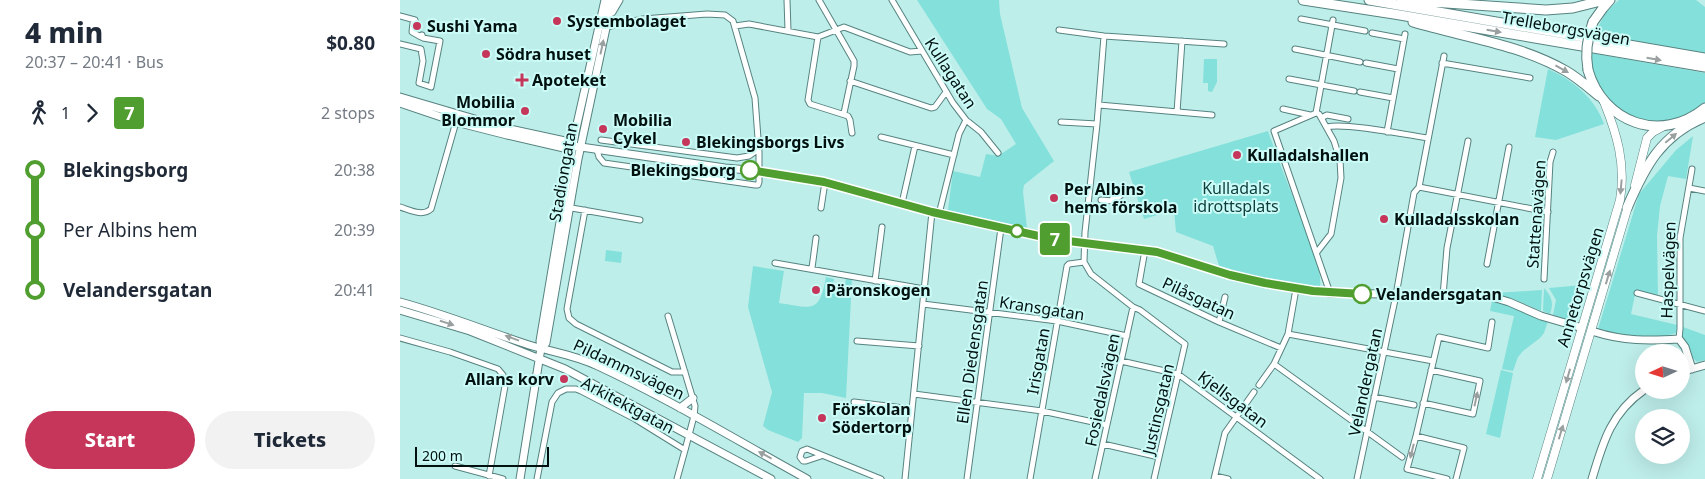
<!DOCTYPE html>
<html lang="en">
<head>
<meta charset="utf-8">
<style>
  :root { --surface:#fff; --page:#f2f2f3; --text:#1f2937; --muted:#747a83; --accent:#c5365a }
  body { margin:0; font-family:"Noto Sans",sans-serif; background:var(--page); color:var(--text); height:100vh; display:flex; flex-direction:column; font-size:19px; white-space:nowrap }
  * { box-sizing:border-box; margin:0 }
  p { font-size:16px; color:var(--muted) }
  .icon { flex:none; width:28px; height:28px; fill:none; stroke:currentColor; stroke-width:2; stroke-linecap:round; stroke-linejoin:round }
  .map { position:relative; flex:1; overflow:hidden }
  .sheet { display:flex; flex-direction:column; background:var(--surface); width:400px }
  .sheet>* { flex:none }
  .badge { padding:0 10px; border-radius:4px; font-size:18px; line-height:32px }
  .needle { width:32px; rotate:266deg }
  .tools { position:absolute; left:1235px; top:344px; display:grid; gap:10px }
  .tools a { display:grid; place-items:center; width:55px; height:55px; border-radius:50%; background:var(--surface); box-shadow:0 5px 20px #0002; font-size:25px }
  .scale { position:absolute; left:15px; bottom:12px; width:134px; box-sizing:border-box; padding-left:5px; border:2px solid #011110; border-top:0; font-size:14px; line-height:18px; white-space:nowrap; color:#011110; -webkit-text-stroke:4px #cbfbf7; paint-order:stroke }
  .map>.badge { position:absolute; translate:-50% -50%; box-shadow:0 0 0 2px #fff }
  .legs { display:flex; align-items:center; gap:8px; height:55px; padding:0 25px; font-size:16px }
  .legs p { margin-inline-start:auto }
  .headline { display:flex; align-items:center; justify-content:space-between; height:85px; padding:0 25px }
  h1 { font-size:28px; font-weight:800; line-height:38px }
  .button { display:flex; gap:10px; margin-top:auto; padding:10px 25px }
  .button a { flex:1; height:58px; border-radius:30px; background:var(--accent); color:#fff; font-size:20px; font-weight:800; line-height:58px; text-align:center }
  .button a+a { background:var(--page); color:var(--text) }
  ul { padding:0 25px; list-style:none }
  li { display:flex; align-items:center; gap:18px; height:60px; font-size:19px }
  li i { display:grid; place-items:center; width:8px; height:100%; margin:0 6px; background:currentColor }
  li i::after { content:''; width:12px; height:12px; margin:-6px; border:4px solid; border-radius:50%; background:var(--surface) }
  li p { margin-inline-start:auto }
  li:first-child i { background:linear-gradient(#0000 50%,currentColor 0) }
  li:last-child i { background:linear-gradient(currentColor 50%,#0000 0) }
  main { display:flex; flex:1; min-height:0 }
  .map>svg:first-child { display:block }
  .green { fill:#84e0db }
  .lines { fill:none; stroke-linecap:round; stroke-linejoin:round }
  .street-casing { stroke:#568380; stroke-width:7 }
  .secondary-casing { stroke:#568380; stroke-width:9 }
  .primary-casing { stroke:#568380; stroke-width:9 }
  .highway-casing { stroke:#568380; stroke-width:11 }
  .street { stroke:#fff; stroke-width:5 }
  .secondary { stroke:#fff; stroke-width:7 }
  .primary { stroke:#fff; stroke-width:8 }
  .highway { stroke:#fff; stroke-width:9 }
  .highway-bridge-casing { stroke:#568380; stroke-width:11; stroke-linecap:butt }
  .highway-bridge { stroke:#fff; stroke-width:9 }
  .oneway { fill:#99a09f }
  .line-1-casing { stroke:#fff; stroke-width:11 }
  .line-1 { stroke:#509e2f; stroke-width:8 }
  .poi-dot { fill:#c5365a; stroke:#cbfbf7; stroke-width:2 }
  .stop-1-dot { fill:#fff; stroke:#509e2f; stroke-width:2.5 }
  .labels { text-anchor:middle; dominant-baseline:central; stroke-width:4; stroke-linejoin:round; paint-order:stroke }
  .poi-label { font-size:16px; font-weight:bold; fill:#011110; stroke:#cbfbf7; text-anchor:start }
  .street-label { font-size:16px; fill:#011110; stroke:#cbfbf7 }
  .stop-label { font-size:16px; font-weight:bold; fill:#011110; stroke:#cbfbf7; text-anchor:end }
  .park-label { font-size:16px; fill:#0c3d3b; stroke:#cbfbf7 }
</style>
</head>
<body>
<main>
<section class="sheet">
<div class="headline"><div><h1>4 min</h1><p>20:37 – 20:41 · Bus</p></div><b>$0.80</b></div>
<div class="legs"><svg class="icon" aria-label="walk" viewBox="0 0 24 24"><circle cx="13" cy="4" r="2"/><path d="M13 8l-2 6 4 7M11 14l-3 7M7 12l3-4h3l4 4"/></svg>1<svg class="icon" aria-label="forward" viewBox="0 0 24 24"><path d="M9 5l7 7-7 7"/></svg><b class="badge" style="background:#509e2f;color:#fff">7</b><p>2 stops</p></div>
<ul>
<li><i style="color:#509e2f"></i><b>Blekingsborg</b><p>20:38</p></li>
<li><i style="color:#509e2f"></i><span>Per Albins hem</span><p>20:39</p></li>
<li><i style="color:#509e2f"></i><b>Velandersgatan</b><p>20:41</p></li>
</ul>
<div class="button"><a>Start</a><a>Tickets</a></div>
</section>
<div class="map">
<svg width="1305" height="479" viewBox="0 0 1305 479">
  <rect width="100%" height="100%" fill="#beeeea"/>
  <path class="green" d="M517,0h82l1,14 22,94 32,53 -30,24 -1,7 4,36 -79,-18 5,-39 27,6 6,-23 12,2 18,-12 -15,-25 -14,-10z
    M1219,0h77l9,7v46l-111,-18 12,-23z
    M1191,53l114,20v30c-34,34 -95,19 -112,-27 -2,-6 -1,-16 -2,-23z
    M804,59h13v23l-5,10 -4,-1v-8h-5z
    M1148,69c25,11 47,29 56,55l-48,16 -21,-3z
    M868,131c13,38 30,76 43,115 4,13 11,27 9,41l-47,-7 -54,-14 -6,-20 -37,-14 -2,-22 -30,9 -15,-47z
    M1293,136l-7,43 -18,-3 -8,30 -3,30 1,59 -22,-5 -5,24 46,11 -1,8c-25,8 -53,2 -78,-4l41,-135 37,-44z
    M206,250l16,2 -1,11 -16,-2z
    M353,266l31,5 -5,32c34,5 40,11 47,-26l8,2 -2,11 12,2 2,-15 6,1 -6,120 -24,-5h-18l-2,45 -4,4 -30,-12 -5,-4 9,-34 -24,-85z
    M1183,285l-11,36 -19,-6 3,-15 -7,-12z
    M1144,288c8,9 10,15 6,26l-7,-3z
    M1142,290l-1,21 -25,-11 -22,-7z
    M1092,301l11,1 45,19 -4,12 -4,5 -17,13 -5,6 -5,14 -11,-2 12,-53 -24,-5z
    M1283,327l22,8v25l-8,2 -6,-6 -4,-13 -4,-5z
    M1101,370l12,3 -13,65 -14,-4z"/>
  <g class="lines">
    <defs>
      <path id="street" d="M387,0l1,30
        M419,0l35,61v5l-10,47
        M492,0l61,103 13,17 15,12 17,21
        M0,16l15,4 1,3h-3l-1,9 9,5 1,-2 1,3 17,3 -9,46 -12,-4 4,-22 -2,-12 -21,-5
        M901,19l64,12
        M335,26l14,-2 69,13 26,-10 66,25 12,-1
        M659,30l45,6 120,8
        M972,33l32,6
        M704,36l-7,88 -12,108 -1,30 7,12 42,33 7,3 45,34 -31,135
        M418,37l-10,63 2,4 38,12 2,4 2,13
        M895,49l65,13
        M966,63l32,6
        M1042,63l88,15
        M889,79l65,12
        M450,81l81,27 4,-1 11,-15
        M960,92l33,6
        M699,105l113,10
        M883,109l27,6
        M777,112l5,-71
        M916,113l-42,18 56,162
        M921,118l6,-3 21,4
        M661,122l36,2
        M927,127c16,-5 81,8 101,11
        M987,132l18,-98
        M481,137l73,18
        M201,140l136,18 12,-2 10,-7
        M197,150l2,7 5,6 151,22h3l1,-3v-30l-4,-54 -22,-77 -8,-6 -18,-1 -64,5 -37,8
        M1019,187l129,25
        M1289,188l16,3
        M701,200l12,1 7,-5 -7,-1v6
        M502,203l13,-57
        M0,207c10,3 22,10 31,2l27,-94
        M166,207l74,13
        M421,208l4,-26
        M185,210l-18,99 2,9 7,6 96,48h13
        M539,214l20,-80 7,-14
        M745,250l-6,34 80,38 62,26
        M917,252l14,-18 10,-56 -1,-18 -6,-19 -15,-27 -3,-1 17,-93
        M375,263l149,26
        M1087,264l22,-117
        M412,268l4,-30
        M1144,279l6,-117 3,-10
        M475,281l7,-54
        M1237,293l68,18
        M1043,296l4,-48 21,-107
        M523,304l134,17 70,15
        M268,316l27,90 -1,10 -9,34
        M819,322l6,-25
        M888,334l145,27
        M0,338l50,14 48,17 5,6 2,11 -16,90
        M1279,339l1,-10v-91l12,-69
        M457,341l62,5
        M721,361l57,13 142,105
        M874,364l128,93
        M859,385l15,-21 14,-30 8,-45
        M514,394l128,17 65,14
        M974,397l40,8
        M454,402l58,7
        M1023,403l50,11 7,-33 -49,-11
        M1016,436l23,-99 49,11 4,-26
        M703,444l56,13
        M421,456l-15,5h-3l-3,-4 2,-6 5,-2 74,30
        M55,466l48,13
        M815,476l13,3
        M137,479l15,-77 6,-9 8,-4h10l5,2 54,28 50,31 -8,29
        M505,479l27,-267
        M567,479l34,-251
        M630,479l37,-213 2,-2 15,-2
        M695,479l38,-172
        M814,479l11,-46 29,-41
        M957,479l39,-184 18,-102 5,-6 25,-131
        M1047,479l-40,-10 9,-33 48,12 -8,31"/>
      <path id="secondary" d="M212,12l7,-12
        M0,97l105,31 60,13 8,5
        M0,103l56,19 51,13 57,13 9,-2 8,1 144,21 35,3 65,11 107,30 121,27 104,13 73,23 66,14 34,4 159,3 20,6 32,14 38,11
        M0,302c44,12 86,29 129,43 23,7 46,10 69,21 71,33 140,75 209,113
        M0,310l70,21 95,38 206,110
        M1195,332c28,9 54,9 84,7l6,8 7,22
        M141,348l5,-5 32,-184 34,-159
        M1281,372l24,-7
        M280,408l13,-10
        M120,479l21,-131 -1,-7 35,-208 30,-133
        M1192,479c11,-37 19,-66 52,-89"/>
      <path id="primary" d="M1235,185l12,-47 6,-6 11,-6
        M1137,479l83,-279c6,-36 -3,-66 -16,-98
        M1147,479l82,-276"/>
      <path id="highway" d="M903,0l91,14 311,53
        M969,0l336,58
        M1002,0l144,10 27,-2 32,-8
        M1013,22c50,15 106,22 153,49 12,7 22,16 33,25
        M1193,22l10,-14 7,-8
        M1188,70c15,53 73,74 117,38
        M1227,208c18,-42 34,-73 78,-91"/>
    </defs>
    <use href="#street" class="street-casing"/>
    <use href="#secondary" class="secondary-casing"/>
    <use href="#primary" class="primary-casing"/>
    <use href="#highway" class="highway-casing"/>
    <use href="#street" class="street"/>
    <use href="#secondary" class="secondary"/>
    <use href="#primary" class="primary"/>
    <use href="#highway" class="highway"/>
    <defs>
      <path id="highway-bridge" d="M1188,70c-3,-17 -1,-32 5,-48"/>
    </defs>
    <use href="#highway-bridge" class="highway-bridge-casing"/>
    <use href="#highway-bridge" class="highway-bridge"/>
  </g>
  <defs><path id="oneway-solid" d="M-6-.8H1V-3.2L6.5 0L1 3.2V.8H-6Z" transform="scale(1.25)"/></defs>
  <g class="oneway">
    <use href="#oneway-solid" transform="translate(1094 31) rotate(10)"/>
    <use href="#oneway-solid" transform="translate(202 47) rotate(-78)"/>
    <use href="#oneway-solid" transform="translate(1254 59) rotate(10)"/>
    <use href="#oneway-solid" transform="translate(1162 69) rotate(29)"/>
    <use href="#oneway-solid" transform="translate(1271 138) rotate(-40)"/>
    <use href="#oneway-solid" transform="translate(1221 187) rotate(95)"/>
    <use href="#oneway-solid" transform="translate(1208 277) rotate(-73)"/>
    <use href="#oneway-solid" transform="translate(47 323) rotate(18)"/>
    <use href="#oneway-solid" transform="translate(112 338) rotate(-160)"/>
    <use href="#oneway-solid" transform="translate(1168 376) rotate(106)"/>
    <use href="#oneway-solid" transform="translate(1076 399) rotate(-78)"/>
    <use href="#oneway-solid" transform="translate(1161 432) rotate(-73)"/>
    <use href="#oneway-solid" transform="translate(1012 451) rotate(104)"/>
    <use href="#oneway-solid" transform="translate(365 455) rotate(-152)"/>
  </g>
  <g class="lines">
    <defs>
      <path id="line-1" d="M350,170l74,12 108,30 120,27 105,13 73,23 35,8 48,8 49,3"/>
    </defs>
    <use href="#line-1" class="line-1-casing"/>
    <use href="#line-1" class="line-1"/>
  </g>
  <g class="poi-dot">
    <circle cx="157" cy="21" r="5"/>
    <circle cx="17" cy="26" r="5"/>
    <circle cx="86" cy="54" r="5"/>
    <path d="M119.5 72.5h5v5h5v5h-5v5h-5v-5h-5v-5h5z"/>
    <circle cx="125" cy="111" r="5"/>
    <circle cx="203" cy="129" r="5"/>
    <circle cx="286" cy="142" r="5"/>
    <circle cx="837" cy="155" r="5"/>
    <circle cx="654" cy="198" r="5"/>
    <circle cx="984" cy="219" r="5"/>
    <circle cx="416" cy="290" r="5"/>
    <circle cx="164" cy="379" r="5"/>
    <circle cx="422" cy="418" r="5"/>
  </g>
  <g class="stop-1-dot">
    <circle cx="350" cy="170" r="9"/>
    <circle cx="617" cy="231" r="6"/>
    <circle cx="962" cy="294" r="9"/>
  </g>
  <g class="labels">
    <g class="poi-label">
      <text x="167" y="21">Systembolaget</text>
      <text x="27" y="26">Sushi Yama</text>
      <text x="96" y="54">Södra huset</text>
      <text x="132" y="80">Apoteket</text>
      <text x="115" y="102" text-anchor="end">Mobilia<tspan x="115" dy="18">Blommor</tspan></text>
      <text x="213" y="120">Mobilia<tspan x="213" dy="18">Cykel</tspan></text>
      <text x="296" y="142">Blekingsborgs Livs</text>
      <text x="847" y="155">Kulladalshallen</text>
      <text x="664" y="189">Per Albins<tspan x="664" dy="18">hems förskola</tspan></text>
      <text x="994" y="219">Kulladalsskolan</text>
      <text x="426" y="290">Päronskogen</text>
      <text x="154" y="379" text-anchor="end">Allans korv</text>
      <text x="432" y="409">Förskolan<tspan x="432" dy="18">Södertorp</tspan></text>
    </g>
    <g class="street-label">
      <text transform="translate(1166 28) rotate(10)">Trelleborgsvägen</text>
      <text transform="translate(551 73) rotate(57)">Kullagatan</text>
      <text transform="translate(163 172) rotate(-80)">Stadiongatan</text>
      <text transform="translate(1136 214) rotate(-86)">Stattenavägen</text>
      <text transform="translate(1268 270) rotate(-88)">Haspelvägen</text>
      <text transform="translate(1180 287) rotate(-73)">Annetorpsvägen</text>
      <text transform="translate(799 298) rotate(25)">Pilåsgatan</text>
      <text transform="translate(642 308) rotate(9)">Kransgatan</text>
      <text transform="translate(572 352) rotate(-82)">Ellen Diedensgatan</text>
      <text transform="translate(638 361) rotate(-80)">Irisgatan</text>
      <text transform="translate(229 369) rotate(25)">Pildammsvägen</text>
      <text transform="translate(965 382) rotate(-78)">Velandergatan</text>
      <text transform="translate(702 390) rotate(-78)">Fosiedalsvägen</text>
      <text transform="translate(833 399) rotate(37)">Kjellsgatan</text>
      <text transform="translate(228 405) rotate(28)">Arkitektgatan</text>
      <text transform="translate(758 409) rotate(-77)">Justinsgatan</text>
    </g>
    <g class="stop-label">
      <text x="336" y="170">Blekingsborg</text>
      <text x="976" y="294" text-anchor="start">Velandersgatan</text>
    </g>
    <g class="park-label">
      <text x="836" y="188">Kulladals<tspan x="836" dy="18">idrottsplats</tspan></text>
    </g>
  </g>
</svg>
<div class="tools">
<a><svg class="needle" viewBox="-14 -14 28 28"><path d="M0-13l5 13h-10z" fill="#e53935"/><path d="M0 13l5-13h-10z" fill="#747a83"/></svg></a>
<a><svg class="icon" aria-label="layers" viewBox="0 0 24 24"><path d="M12 4l9 5-9 5-9-5zM3 14l9 5 9-5"/></svg></a>
</div>
<div class="scale">200 m</div>
<b class="badge" style="left:655px;top:239px;background:#509e2f;color:#fff">7</b>
</div>
</main>
</body>
</html>
